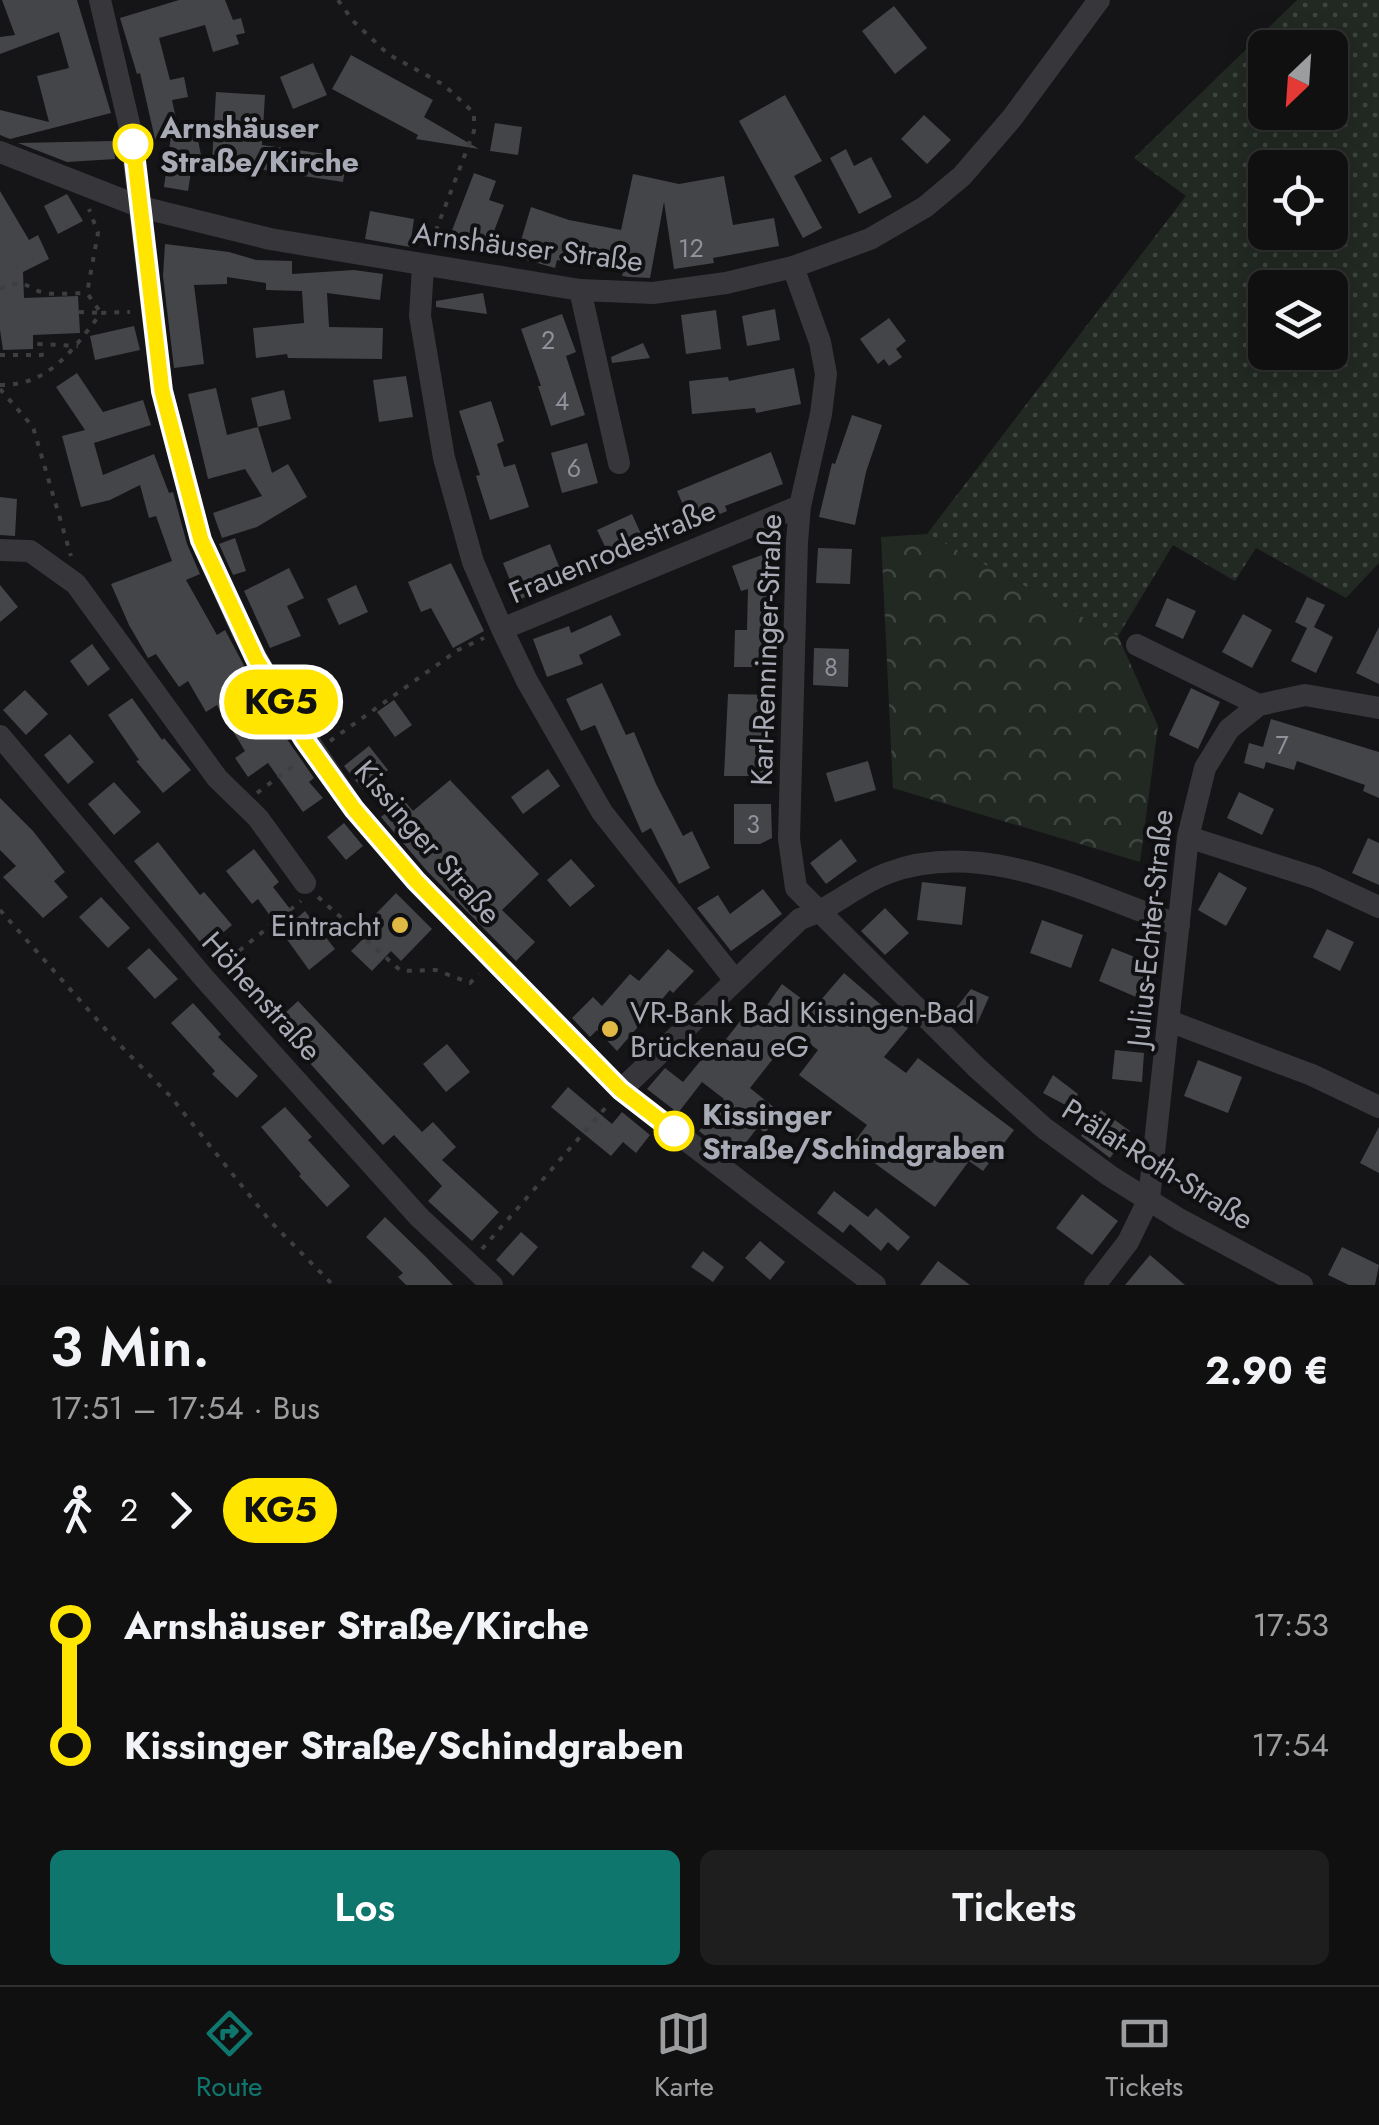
<!DOCTYPE html>
<html lang="de">
<head>
<meta charset="utf-8">
<style>
  :root { --surface:#101011; --page:#1e1e1f; --text:#f1f3f6; --muted:#9c9d9f; --line:#303031; --accent:#0f766e }
  body { margin:0; font-family:Jost,sans-serif; background:var(--page); color:var(--text); height:100vh; display:flex; flex-direction:column; font-size:38px; white-space:nowrap }
  * { box-sizing:border-box; margin:0 }
  p { font-size:32px; color:var(--muted) }
  .icon { flex:none; width:55px; height:55px; fill:none; stroke:currentColor; stroke-width:2; stroke-linecap:round; stroke-linejoin:round }
  .map { position:relative; height:1285px; overflow:hidden }
  .panel { display:flex; flex-direction:column; background:var(--surface); flex:1 }
  .panel>* { flex:none }
  .badge { padding:0 20px; border-radius:32px; font-size:35px; line-height:65px }
  .needle { width:65px; rotate:205deg }
  .tools { position:absolute; left:1248px; top:30px; display:grid; gap:20px }
  .tools a { display:grid; place-items:center; width:100px; height:100px; border-radius:15px; background:var(--surface); box-shadow:0 5px 25px #0003,0 0 0 2px var(--line); font-size:50px }
  .map>.badge { position:absolute; translate:-50% -50%; box-shadow:0 0 0 5px #fff }
  .legs { display:flex; align-items:center; gap:15px; height:110px; padding:0 50px; font-size:32px }
  .legs p { margin-inline-start:auto }
  .overview { display:flex; align-items:center; justify-content:space-between; height:170px; padding:0 50px }
  h1 { font-size:55px; font-weight:600; line-height:75px }
  .action { display:flex; gap:20px; margin-top:auto; padding:20px 50px }
  .action a { flex:1; height:115px; border-radius:15px; background:var(--accent); color:#fff; font-size:40px; font-weight:600; line-height:115px; text-align:center }
  .action a+a { background:var(--page); color:var(--text) }
  ul { padding:0 50px; list-style:none }
  li { display:flex; align-items:center; gap:35px; height:120px; font-size:38px }
  li i { display:grid; place-items:center; width:15px; height:100%; margin:0 12px; background:currentColor }
  li i::after { content:''; width:25px; height:25px; margin:-12px; border:8px solid; border-radius:50%; background:var(--surface) }
  li p { margin-inline-start:auto }
  li:first-child i { background:linear-gradient(#0000 50%,currentColor 0) }
  li:last-child i { background:linear-gradient(currentColor 50%,#0000 0) }
  .tab-bar { display:flex; justify-content:space-around; align-items:center; height:140px; border-top:2px solid var(--line); background:var(--surface); font-size:28px; color:var(--muted) }
  .tab-bar a { display:grid; justify-items:center; gap:5px }
  .tab-bar .current { color:var(--accent) }
  .map>svg:first-child { display:block }
  .grass { fill:url(#grass-dots); fill-rule:evenodd }
  .forest { fill:url(#forest-crowns) }
  .building { fill:#444549 }
  .lines { fill:none; stroke-linecap:round; stroke-linejoin:round }
  .path { stroke:#3d3e42; stroke-width:4; stroke-dasharray:5 8; stroke-linecap:butt }
  .minor { stroke:#37373b; stroke-width:22 }
  .line-1-casing { stroke:#fff; stroke-width:22 }
  .line-1 { stroke:#ffe500; stroke-width:15 }
  .stop-1-dot { fill:#fff; stroke:#ffe500; stroke-width:5 }
  .poi-dot { fill:#dfb944; stroke:#101012; stroke-width:4 }
  .labels { text-anchor:middle; dominant-baseline:central; stroke-width:8; stroke-linejoin:round; paint-order:stroke }
  .number-label { font-size:25px; fill:#8f929a }
  .stop-label { font-size:30px; font-weight:bold; fill:#a8abb5; stroke:#101012; text-anchor:start }
  .street-label { font-size:30px; fill:#a8abb5; stroke:#101012 }
  .poi-label { font-size:30px; fill:#a8abb5; stroke:#101012; text-anchor:end }
</style>
</head>
<body>
<div class="map">
<svg width="1379" height="1285" viewBox="0 0 1379 1285">
  <defs>
    <pattern id="grass-dots" width="8" height="8" patternUnits="userSpaceOnUse" patternTransform="scale(2.5)"><rect width="8" height="8" fill="#222923"/><path d="M2 2h.1M6 6h.1" fill="none" stroke="#3f4541" stroke-width="1.8" stroke-linecap="round"/></pattern>
    <pattern id="forest-crowns" width="20" height="18" patternUnits="userSpaceOnUse" patternTransform="scale(2.5)"><rect width="20" height="18" fill="#222923"/><path d="M2 6a3 3 0 1 1 6 0M12 15a3 3 0 1 1 6 0" fill="none" stroke="#3f4541"/></pattern>
  </defs>
  <rect width="100%" height="100%" fill="#151517"/>
  <path class="grass" d="M1297,0h82v563l-33,35 -90,-50 -21,33 -62,-36 -55,91 -191,-102 259,-338 -52,-38zM1265,48h65v64h-65zM1265,168h65v64h-65zM1265,288h65v64h-65z"/>
  <path class="forest" d="M927,534l191,102 40,90 -18,136 -247,-74 -12,-251z"/>
  <path class="building" d="M2,0h75l34,113 -101,26 -10,-4v-25l49,12 -12,-46 32,-8 -10,-36 -59,22v-17l15,-2z
    M179,0h46l8,20 8,-2 4,15 -9,2 3,9 -26,8 -8,-27 -46,13 11,42 14,-3 4,20 -16,3 7,32 18,3 5,25 -9,-1 -5,32 -24,-4 7,-51 -16,3 -15,-66 -3,1 -17,-56z
    M894,6l33,42 -32,26 -33,-43z
    M351,55l82,45 -9,17 55,32 -63,-10 2,-4 -86,-46z
    M313,63l14,32 -34,14 -13,-32z
    M216,92l49,3 -3,50 85,12 -4,25 -131,-20z
    M785,95l37,66 -28,15 28,52 -19,10 -64,-117z
    M924,115l27,25 -24,24 -26,-25z
    M495,123l27,4 -4,28 -28,-4z
    M113,141l2,18 -48,3 -49,-19z
    M846,149l8,17 17,-9 21,40 -33,17 -29,-56z
    M474,173l22,8 -7,19 15,5 -18,47 -37,-14z
    M633,174l46,10 45,-8 9,49 41,-7 5,28 -66,12 1,5 -40,6 -10,-67 -14,76 -21,-1 -7,-1 1,-3 -66,-13 -2,8 -39,-11 15,-50 38,13 52,10z
    M0,191l29,49 9,-5 11,24 -26,13 1,26 54,-2 2,37 -47,2v14l-30,1 -3,-20z
    M67,194l16,27 -25,13 -14,-28z
    M370,211l44,8 -4,28 -45,-8z
    M165,244l64,8 27,8 36,1v13l62,-4 29,4 -3,26 -53,-7 2,34 54,1 -1,31 -94,-1 -1,-4 -31,4 -3,-30 51,-5 -2,-32 -36,-1v-7l-39,-6v7l-33,1 10,79 -30,4 -11,-92z
    M483,293l4,21 -51,-7v-6z
    M775,309l5,31 -33,6 -5,-30z
    M716,310l5,39 -35,5 -5,-39z
    M562,314l14,38 -10,4 19,59 -34,11 -13,-40h3l-20,-57z
    M889,318l17,23 -10,8 6,8 -13,9 -5,-7 -6,5 -18,-25z
    M134,326l6,24 -45,10 -5,-24z
    M643,343l7,15 -38,5 -1,-6z
    M794,368l7,36 -45,9 -1,-5 -63,6 -3,-33 39,-4 1,4z
    M77,373l26,39 40,-12 8,25 -57,18 9,32 51,-21 15,39 4,-1 14,52 13,30 -14,6 31,55 8,-5 31,58 -16,9 24,41 16,-9 34,49 -5,4 14,16 -20,14 -35,-49 -20,14 -13,-19 10,-7 -28,-46 -11,7 -18,-31 -9,6 -23,-33 -8,4 -19,-33 -18,-41 61,-23 -16,-45 -7,2 -9,-33 -30,15 -29,7 -19,-71 23,-6 -29,-43z
    M406,376l7,41 -34,5 -6,-42z
    M216,388l11,47 31,-8 14,46 16,-9 19,33 -50,30 -35,11 -9,-25 49,-17 -17,-27 -37,10 -20,-85z
    M284,390l7,29 -33,8 -7,-29z
    M491,401l13,40 -7,3 7,23 11,-3 14,43 -39,13 -14,-44 4,-1 -21,-64z
    M852,415l30,10 -16,47 -11,53 -36,-8 13,-54 3,1z
    M587,443l11,40 -36,10 -11,-40z
    M771,452l12,32 -58,22 2,5 -35,15 -15,-35z
    M0,497l17,2 -2,37 -15,-1z
    M632,514l14,31 -34,16 -15,-31z
    M235,538l11,33 -13,4 -14,-31z
    M550,544l15,37 -47,19 -15,-37z
    M818,548l34,1 -2,35 -34,-1z
    M770,552l9,24 -7,3 1,88h-39l1,-37h12l1,-41 -7,2 -9,-25z
    M451,563l33,68 -31,17 -22,-40 -10,4 -13,-30z
    M289,568l15,30 -17,8 14,30 -31,12 -26,-57z
    M0,585l18,22 -18,15z
    M356,585l12,27 -29,13 -12,-26z
    M1307,597l18,8 -11,22 19,10 -17,36 -25,-12 16,-33 -12,-6z
    M1167,598l29,13 -13,28 -28,-13z
    M1243,614l29,16 -20,38 -30,-16z
    M611,615l10,20 -42,20 4,9 -36,13 -14,-38 36,-13 2,7z
    M1379,627v57l-23,-11z
    M92,644l18,25 -22,17 -18,-25z
    M814,648l35,1 -1,38 -35,-2z
    M602,683l24,52 8,-3 22,52 27,52 9,-5 18,37 -31,16 -28,-56 -9,5 -47,-108 -14,6 -15,-32z
    M1191,688l29,14 -22,47 -29,-14z
    M25,690l23,24 -22,21 -23,-25z
    M728,694l43,1 -3,81h-44z
    M132,698l30,42 2,-2 27,32 -28,23 -27,-32 3,-1 -31,-45z
    M394,700l18,25 -17,12 -18,-25z
    M1271,719l108,33v46l-16,-7 2,-6 -68,-24 -3,9 -28,-8 -2,7 -20,-6 5,-20 14,4z
    M70,734l24,28 -26,22 -24,-29z
    M369,746l19,24 -25,20 -19,-24z
    M868,761l8,29 -41,12 -9,-29z
    M548,769l12,17 -37,28 -12,-17z
    M450,780l89,94 -37,36 33,32 -19,19 -89,-90 -46,-54 22,-18 10,12z
    M114,782l27,30 -27,23 -26,-31z
    M1239,792l35,17 -12,26 -35,-17z
    M0,798l33,33 32,41 -11,9 14,16 -25,21 -40,-41 13,-11 -16,-16z
    M734,804h37l1,34 -12,6h-26z
    M344,823l19,23 -17,14 -19,-23z
    M1368,838l11,5v42l-27,-12z
    M841,839l16,22 -31,23 -16,-21z
    M158,842l42,53 4,-3 28,33 -27,23 -71,-87z
    M254,849l25,33 -6,5 24,31 8,-7 30,38 -26,21 -51,-71 -6,5 -26,-33z
    M571,859l24,27 -25,21 -23,-27z
    M1219,872l28,16 -21,38 -28,-16z
    M922,882l44,5 -4,38 -45,-5z
    M763,889l19,25 -51,37 -34,-43 21,-13 12,19z
    M396,893l36,36 -31,32 -10,-10 -19,20 -21,-20 20,-20 -6,-6z
    M101,897l29,31 -22,20 -29,-31z
    M885,908l24,25 -24,22 -24,-24z
    M1042,920l41,15 -12,33 -41,-15z
    M1327,929l27,13 -14,29 -27,-14z
    M149,948l29,31 -23,20 -28,-31z
    M1112,948l38,15 -14,34 -37,-16z
    M668,949l26,22 -21,22 -3,-3 -53,61 -20,-21 -7,7 -18,-19 21,-21 9,9 28,-32 9,7z
    M844,973l64,55 -24,29 22,16 12,-15 96,72 -31,41 -14,-10 -34,46 -84,-61 16,-21 -68,-50 19,-25 -24,-18 -44,56 31,25 -16,20 -7,-6 -24,31 -35,-27 25,-32 -22,-17 -24,31 -31,-24 18,-21 18,14 24,-29 5,4 29,-37 10,8 31,-44 32,24z
    M971,989l18,8 -12,27 -25,-11z
    M298,1001l124,131 11,-10 23,25 -14,13 57,52 -27,29 -44,-40 14,-15 -48,-51 -11,10 -109,-122z
    M193,1003l28,31 -3,3 40,39 -21,22 -25,-24 3,-3 -44,-48z
    M447,1044l23,28 -24,20 -23,-28z
    M1115,1050l29,3 -2,29 -30,-3z
    M1198,1060l44,17 -14,36 -44,-17z
    M1053,1075l25,19 -7,14 -28,-15z
    M568,1087l44,37 10,-12 28,23 -14,18 -13,-11 -12,14 -60,-49z
    M285,1107l27,30 -4,3 42,46 -23,21 -28,-31 2,-2 -40,-47z
    M1101,1110l29,21 -20,27 -29,-22z
    M1379,1127v46l-19,-10z
    M834,1191l34,26 8,-9 34,29 -12,14 -10,-9 -7,9 -31,-27 -7,9 -26,-20z
    M1082,1194l36,27 -26,34 -36,-27z
    M385,1217l41,40 27,28h-47l-8,-8 5,-4 -37,-36z
    M521,1232l17,15 -25,29 -17,-16z
    M760,1241l25,21 -15,18 -25,-22z
    M1342,1247l37,18 -4,20h-26l-21,-10z
    M703,1251l21,16 -11,15 -22,-15z
    M1150,1255l35,30h-60z
    M938,1261l32,24h-50z"/>
  <g class="lines">
    <path class="path" d="M338,0l15,21 35,33 56,31 30,28v18l-44,115
      M0,289c26,-13 26,0 45,4 13,2 29,0 42,0
      M79,312l22,1 -14,-20 11,-60 -9,-24
      M0,355h42l-3,-11 39,2
      M0,385c50,1 74,-37 101,-72l29,-1
      M0,389l33,38 38,129
      M330,741l128,-91 26,-12
      M257,793l40,-30
      M318,897l83,74 35,-1 34,13 9,-9
      M0,910l115,130 56,57 99,124 63,64
      M219,967l82,-66
      M482,1249l125,-143"/>
    <path class="minor" d="M100,0l30,128 32,263 39,149 41,91 30,55 82,123 62,72 205,209 254,195
      M0,152l141,55 129,32 310,51 73,3 73,-10 67,-16 77,-28 55,-32 37,-31 50,-58 87,-118
      M423,266l-3,50 24,142 29,104 29,67 25,52 75,131 132,167
      M793,267l27,75 6,32 -5,40 -21,92 -3,36 -8,297 7,49 180,179 68,61 66,48 69,43 123,66
      M580,290l39,173
      M0,550l30,1 46,33 141,194 41,40 47,65
      M502,629l298,-123
      M1137,645l122,60
      M0,736l204,242 215,239 73,68
      M1188,837l128,41 63,29
      M1169,1021l143,54 67,32
      M621,1090l179,-171c32,-10 57,-35 88,-46 95,-36 202,21 291,52
      M1095,1285l33,-43 21,-43 39,-362 17,-69 24,-39 30,-24 46,-10 74,13"/>
  </g>
  <g class="lines">
    <defs>
      <path id="line-1" d="M133,144l29,247 39,149 55,119 48,80 50,70 62,72 205,209 53,41"/>
    </defs>
    <use href="#line-1" class="line-1-casing"/>
    <use href="#line-1" class="line-1"/>
  </g>
  <g class="stop-1-dot">
    <circle cx="133" cy="144" r="18"/>
    <circle cx="674" cy="1131" r="18"/>
  </g>
  <g class="poi-dot">
    <circle cx="400" cy="925" r="10"/>
    <circle cx="610" cy="1029" r="10"/>
  </g>
  <g class="labels">
    <g class="number-label">
      <text x="691" y="248">12</text>
      <text x="548" y="340">2</text>
      <text x="562" y="401">4</text>
      <text x="574" y="468">6</text>
      <text x="831" y="667">8</text>
      <text x="1282" y="745">7</text>
      <text x="753" y="824">3</text>
    </g>
    <g class="stop-label">
      <text x="160" y="127">Arnshäuser<tspan x="160" dy="34">Straße/Kirche</tspan></text>
      <text x="702" y="1114">Kissinger<tspan x="702" dy="34">Straße/Schindgraben</tspan></text>
    </g>
    <g class="street-label">
      <text transform="translate(528 247) rotate(7)">Arnshäuser Straße</text>
      <text transform="translate(612 551) rotate(-23)">Frauenrodestraße</text>
      <text transform="translate(766 650) rotate(-88)">Karl-Renninger-Straße</text>
      <text transform="translate(428 842) rotate(49)">Kissinger Straße</text>
      <text transform="translate(1150 928) rotate(-84)">Julius-Echter-Straße</text>
      <text transform="translate(262 996) rotate(48)">Höhenstraße</text>
      <text transform="translate(1158 1164) rotate(32)">Prälat-Roth-Straße</text>
    </g>
    <g class="poi-label">
      <text x="380" y="925">Eintracht</text>
      <text x="630" y="1012" text-anchor="start">VR-Bank Bad Kissingen-Bad<tspan x="630" dy="34">Brückenau eG</tspan></text>
    </g>
  </g>
</svg>
<div class="tools">
<a><svg class="needle" viewBox="-14 -14 28 28"><path d="M0-13l5 13h-10z" fill="#e53935"/><path d="M0 13l5-13h-10z" fill="#9c9d9f"/></svg></a>
<a><svg class="icon" aria-label="locate" viewBox="0 0 24 24"><circle cx="12" cy="12" r="6"/><path d="M12 2v4M12 18v4M2 12h4M18 12h4"/></svg></a>
<a><svg class="icon" aria-label="layers" viewBox="0 0 24 24"><path d="M12 4l9 5-9 5-9-5zM3 14l9 5 9-5"/></svg></a>
</div>
<b class="badge" style="left:281px;top:702px;background:#ffe500;color:#111">KG5</b>
</div>
<section class="panel">
<div class="overview"><div><h1>3 Min.</h1><p>17:51 – 17:54 · Bus</p></div><b>2.90 €</b></div>
<div class="legs"><svg class="icon" aria-label="walk" viewBox="0 0 24 24"><circle cx="13" cy="4" r="2"/><path d="M13 8l-2 6 4 7M11 14l-3 7M7 12l3-4h3l4 4"/></svg>2<svg class="icon" aria-label="forward" viewBox="0 0 24 24"><path d="M9 5l7 7-7 7"/></svg><b class="badge" style="background:#ffe500;color:#111">KG5</b></div>
<ul>
<li><i style="color:#ffe500"></i><b>Arnshäuser Straße/Kirche</b><p>17:53</p></li>
<li><i style="color:#ffe500"></i><b>Kissinger Straße/Schindgraben</b><p>17:54</p></li>
</ul>
<div class="action"><a>Los</a><a>Tickets</a></div>
</section>
<nav class="tab-bar">
<a class="current"><svg class="icon" aria-label="directions" viewBox="0 0 24 24"><path d="M12 3l9 9-9 9-9-9zM9 14v-3h6M13 9l2 2-2 2"/></svg>Route</a>
<a><svg class="icon" aria-label="map" viewBox="0 0 24 24"><path d="M3 6l6-2 6 2 6-2v14l-6 2-6-2-6 2zM9 4v14M15 6v14"/></svg>Karte</a>
<a><svg class="icon" aria-label="tickets" viewBox="0 0 24 24"><path d="M3 7h18v10H3zM15 7v10"/></svg>Tickets</a>
</nav>
</body>
</html>
